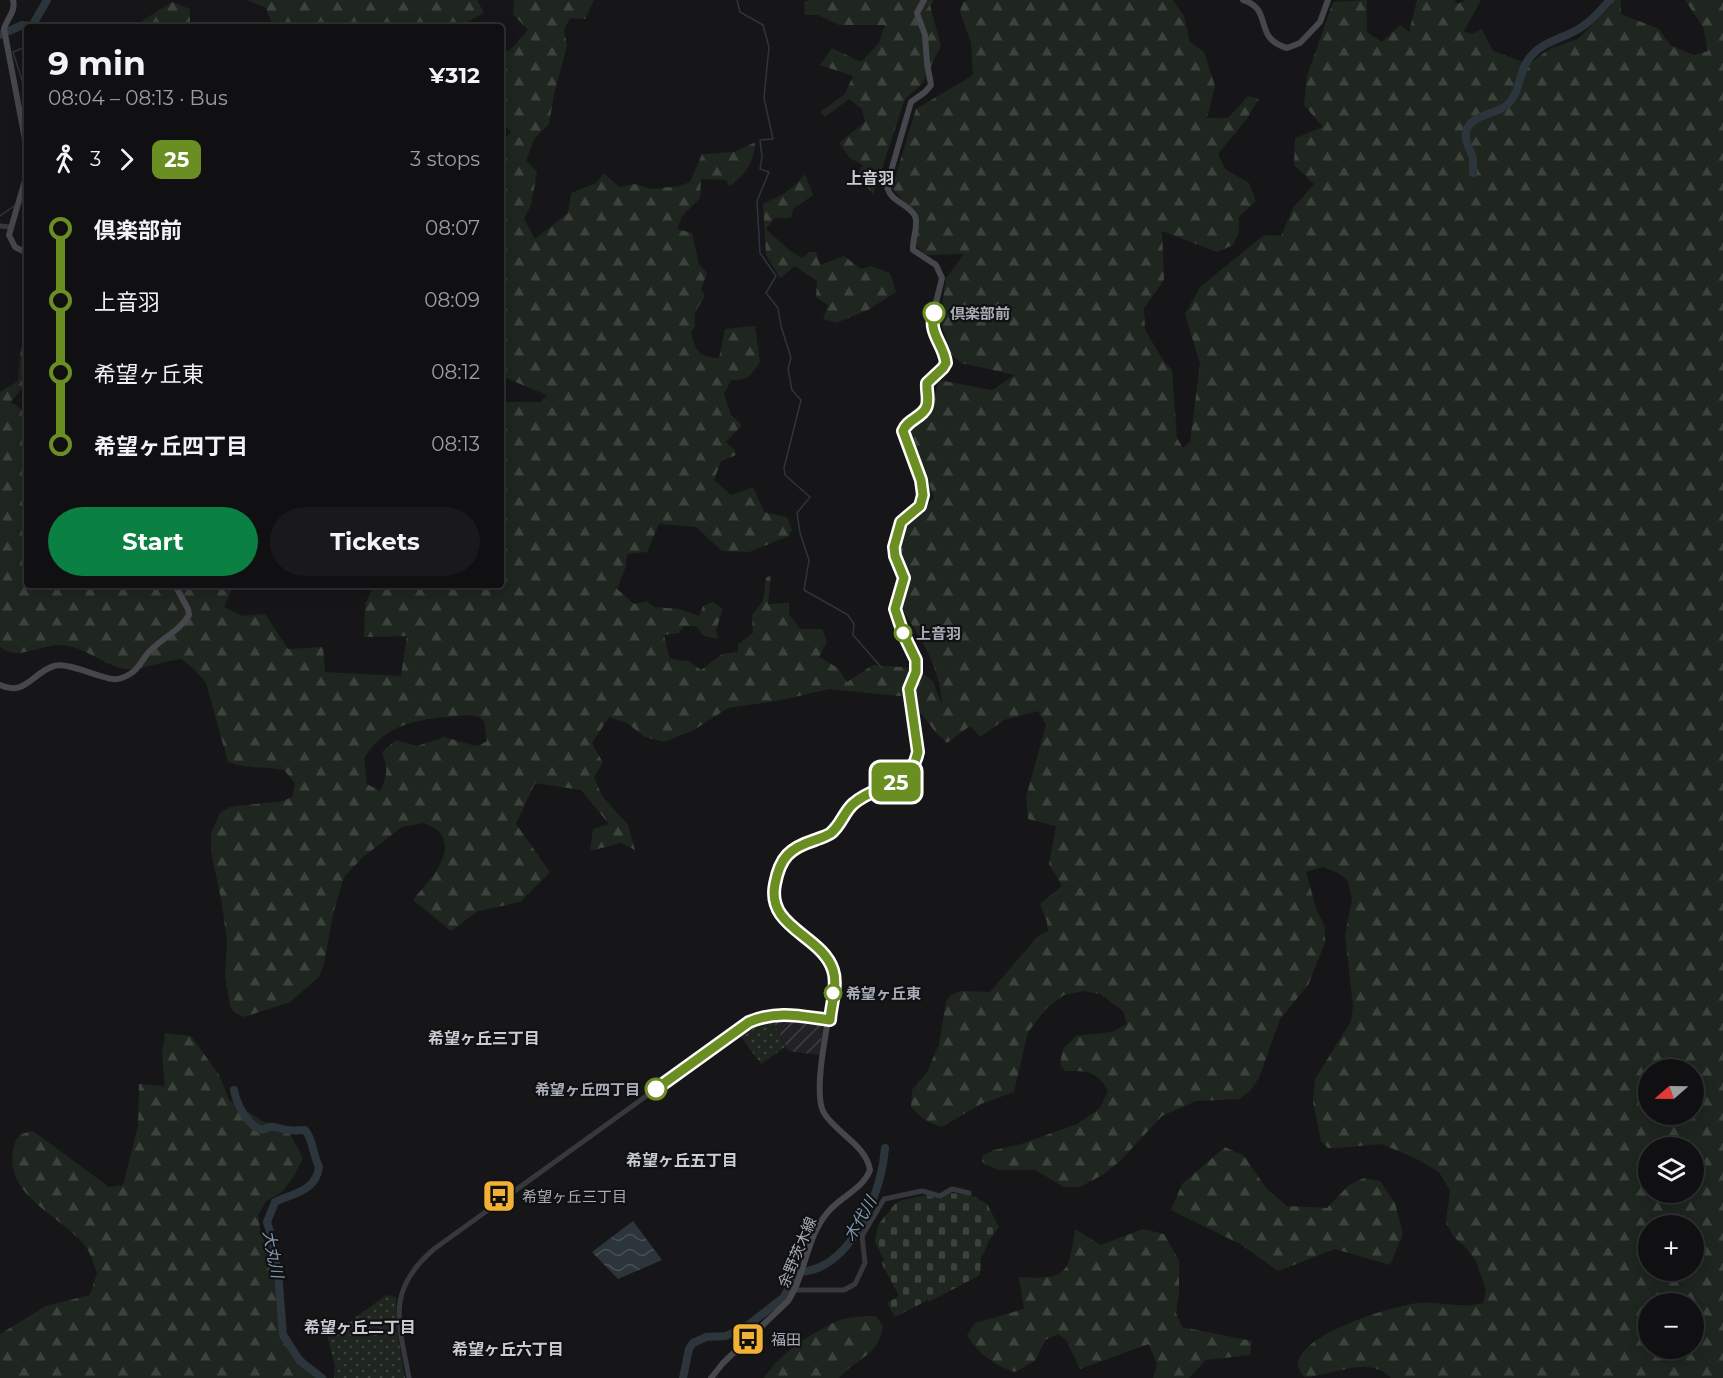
<!DOCTYPE html>
<html lang="en">
<head>
<meta charset="utf-8">
<style>
  :root { --surface:#101012; --page:#19191b; --text:#f1f3f6; --muted:#9c9d9f; --line:#303032; --accent:#0b8043 }
  body { margin:0; font-family:Montserrat,"Noto Sans JP",sans-serif; background:var(--page); color:var(--text); height:100vh; display:flex; flex-direction:column; font-size:22px; white-space:nowrap }
  * { box-sizing:border-box; margin:0 }
  p { font-size:20px; color:var(--muted) }
  .icon { flex:none; width:33px; height:33px; fill:none; stroke:currentColor; stroke-width:2; stroke-linecap:round; stroke-linejoin:round }
  .map { position:relative; flex:1; overflow:hidden }
  .panel { position:absolute; left:24px; top:24px; width:480px; height:564px; display:flex; flex-direction:column; background:var(--surface); border-radius:6px; box-shadow:0 3px 15px #0003,0 0 0 2px var(--line) }
  .panel>* { flex:none }
  .badge { padding:0 12px; border-radius:9px; font-size:21px; line-height:39px }
  .needle { width:39px; rotate:250deg }
  .fabs { position:absolute; left:1638px; top:1059px; display:grid; gap:12px }
  .fabs a { display:grid; place-items:center; width:66px; height:66px; border-radius:50%; background:var(--surface); box-shadow:0 3px 15px #0003,0 0 0 2px var(--line); font-size:30px }
  .map>.badge { position:absolute; translate:-50% -50%; box-shadow:0 0 0 3px #fff }
  .legs { display:flex; align-items:center; gap:9px; height:66px; padding:0 24px; font-size:20px }
  .legs p { margin-inline-start:auto }
  .summary { display:flex; align-items:center; justify-content:space-between; height:102px; padding:0 24px }
  h1 { font-size:33px; font-weight:700; line-height:45px }
  .cta { display:flex; gap:12px; margin-top:auto; padding:12px 24px }
  .cta a { flex:1; height:69px; border-radius:36px; background:var(--accent); color:#fff; font-size:24px; font-weight:700; line-height:69px; text-align:center }
  .cta a+a { background:var(--page); color:var(--text) }
  ul { padding:0 24px; list-style:none }
  li { display:flex; align-items:center; gap:21px; height:72px; font-size:22px }
  li i { display:grid; place-items:center; width:9px; height:100%; margin:0 8px; background:currentColor }
  li i::after { content:''; width:15px; height:15px; margin:-8px; border:4px solid; border-radius:50%; background:var(--surface) }
  li p { margin-inline-start:auto }
  li:first-child i { background:linear-gradient(#0000 50%,currentColor 0) }
  li:last-child i { background:linear-gradient(currentColor 50%,#0000 0) }
  .map>svg:first-child { display:block }
  .industrial { fill:url(#industrial-furrows) }
  .forest { fill:url(#forest-firs); fill-rule:evenodd }
  .cemetery { fill:url(#cemetery-stones) }
  .park { fill:url(#park-dots) }
  .water { fill:url(#water-waves) }
  .lines { fill:none; stroke-linecap:round; stroke-linejoin:round }
  .stream { stroke:#2c353c; stroke-width:1.5 }
  .river { stroke:#2c353c; stroke-width:8 }
  .tertiary { stroke:#37383d; stroke-width:5 }
  .secondary { stroke:#45474d; stroke-width:6 }
  .line-1-casing { stroke:#fff; stroke-width:14 }
  .line-1 { stroke:#6b8e23; stroke-width:9 }
  .stop-1-dot { fill:#fff; stroke:#6b8e23; stroke-width:3 }
  .labels { text-anchor:middle; dominant-baseline:central; stroke-width:4.5; stroke-linejoin:round; paint-order:stroke }
  .stop-label { font-size:15px; font-weight:bold; fill:#a8adb8; stroke:#111113; text-anchor:start }
  .poi-label { font-size:15px; fill:#a8adb8; stroke:#111113; text-anchor:start }
  .street-label { font-size:15px; fill:#a8adb8; stroke:#111113 }
  .neighbourhood-label { font-size:16px; font-weight:bold; fill:#c9ccd4; stroke:#111113 }
  .water-label { font-size:16px; font-style:italic; fill:#7f9bb3; stroke:#111113 }
</style>
</head>
<body>
<div class="map">
<svg width="1723" height="1378" viewBox="0 0 1723 1378">
  <defs>
    <pattern id="industrial-furrows" width="10" height="10" patternUnits="userSpaceOnUse" patternTransform="scale(1.5)"><rect width="10" height="10" fill="#222225"/><path d="M-1 1l2-2M0 10L10 0M9 11l2-2" fill="none" stroke="#3f3f43"/></pattern>
    <pattern id="forest-firs" width="22" height="20" patternUnits="userSpaceOnUse" patternTransform="scale(1.5)"><rect width="22" height="20" fill="#1e261f"/><path d="M5 1l3.5 6h-7zM16 11l3.5 6h-7z" fill="#3c433d"/></pattern>
    <pattern id="cemetery-stones" width="16" height="16" patternUnits="userSpaceOnUse" patternTransform="scale(1.5)"><rect width="16" height="16" fill="#1e261f"/><path d="M2 7V4a2 2 0 0 1 4 0v3zM10 15v-3a2 2 0 0 1 4 0v3z" fill="#3c433d"/></pattern>
    <pattern id="park-dots" width="8" height="8" patternUnits="userSpaceOnUse" patternTransform="scale(1.5)"><rect width="8" height="8" fill="#1e261f"/><path d="M2 2h.1M6 6h.1" fill="none" stroke="#3c433d" stroke-width="1.8" stroke-linecap="round"/></pattern>
    <pattern id="water-waves" width="16" height="10" patternUnits="userSpaceOnUse" patternTransform="scale(1.5)"><rect width="16" height="10" fill="#2c353c"/><path d="M0 5q4-4 8 0t8 0" fill="none" stroke="#485056"/></pattern>
  </defs>
  <rect width="100%" height="100%" fill="#161618"/>
  <path class="industrial" d="M778,1018l42,5 3,3 -4,29 -31,-4 -16,-32z"/>
  <path class="forest" d="M247,0h230l7,13 -26,14h-185l-7,-19z
    M514,0h80l-9,19 -15,-1 -6,12 3,16 -13,48 -5,30 -14,14 -9,22 11,12 -6,33 -7,14 11,20 33,-26 3,-20 25,-10 8,-10 15,14 17,-3 16,5 28,-3 10,-4 12,-28 32,-2 22,-10c-4,22 -8,31 -27,44l-3,-6 -25,-1 -1,19 -18,18 -5,13 15,4 7,31 8,9 -6,17 4,6 -10,16v15l-4,6c6,20 7,23 28,25l6,-29 30,-3 5,36c-9,13 -12,19 -29,18l-7,14 7,21 11,10 -16,17 8,7 2,6 -15,6 -7,19 17,15 22,-8 11,25 23,5 5,13 -3,6 -40,16 -27,-1 -26,-24 -37,-3 -12,28 -20,2 -1,12 -9,23 17,15 13,-3 7,6 26,2 19,7 4,-10 10,-4 10,7 -7,21 2,9 -14,-3 -8,-10h-12l-5,7 -15,2 5,22 7,3 13,1 12,9 21,-16 16,-2v-8l15,-11 -1,-18 11,-14 3,-23 5,-3 -3,29 21,-1v11l11,15h22l5,13 -8,15 19,11 9,14 26,-17 41,3 19,13 9,24c-2,-41 -22,-67 -43,-101l12,-23 -13,-29 6,-24 30,-30 -24,-67 23,-21 5,-30 54,10 23,-15 -54,-12 -9,-8 -12,-34 6,-43 18,-24 -38,1 -11,-10 3,-28 -26,-29 24,-79 57,-34 -2,-32 -11,-32 3,-9 5,-2h205l11,16 6,26 14,10 11,34 -8,32h21l20,-22 11,3 -13,21 -28,34 7,15 24,14 7,18 -17,16v16l-6,12 -16,7 -55,-21 2,49 -20,28 1,22 18,30 9,10 5,68 6,10 7,-6 10,-78 -15,-50 15,-27 64,-52 17,1 12,-28 21,-24 -20,-19 1,-27 28,-11 -19,-22 3,-29 26,-74 34,-2v32l15,10 18,-17 9,7 8,-32h37l4,4 7,-4h16l-17,31 8,3 10,-5 11,22 36,13 22,-16 27,-9 34,-34v-5h9v14l38,15 11,16 24,10 14,-4 -5,-24 -18,-27h38v1378h-332c-22,-24 -61,-1 -87,-1 -34,-35 92,-73 115,-74 22,-2 43,6 64,0l3,-13 -10,-29 -9,-12 -13,-12 -8,-14 4,-32 -11,-19 -26,-15 -32,-13 -44,4h-9l-7,-7 -8,-39 2,-23 36,-58 2,-14 -8,-72 7,-35 -4,-19 -10,-8 -15,-6 -17,5 10,36 9,19v16l-17,42 -28,34 -21,59 -9,13 -11,8 -43,2 -34,15 -43,46 -15,12 -24,13h-16l-29,-17h-36l-14,-6 -3,-3 1,-6 11,-5 27,-6 56,-20 23,-16 8,-17c-11,-21 -22,-20 -43,-20l-5,-7 3,-15 13,-13 36,-4 15,-8 -4,-13 -23,-17 -16,-3 -20,4 -18,14 -18,23 -14,60 -33,12 -39,23c-13,-3 -22,-10 -31,-20l1,-17 15,-18 12,-28 7,-43 5,-6 10,-4 29,1 48,-56 10,-5 -1,-9 -7,-18 22,-18 -13,-22 7,-38 -28,-7 -2,-22 20,-72 -8,-14 -34,9 -24,17 -10,-11 -23,17 -11,-10 -27,-36 -80,-8 -47,11 -54,8 -34,22 -30,12 -19,-5 -18,-14 -18,-6 -17,26 11,20 -9,14 8,19 26,29 7,25 -14,-7 -31,8 3,-22 16,-5 -28,-34 -46,-7 -19,41 34,48 -30,30 -42,9 -27,20 -38,-31c13,-17 47,-48 24,-70 -3,-3 -9,-5 -13,-7l-22,4 -39,30 -19,20 -11,37 -9,50 -5,13 -29,25 -46,15 -10,-5 -4,-6 -5,-31 2,-33 -5,-38 -11,-53v-18l9,-20 10,-6 53,-6 9,-4 3,-14 -11,-13c-18,-4 -39,-1 -56,-8l-22,-79 -13,-15 -12,-9c-16,2 -41,11 -56,10 -20,-3 -44,-25 -66,-24 -19,0 -42,16 -59,2v-255l18,-11 3,-34 6,2v33l-16,20 16,11v54l-3,16 3,15v87h207l-10,22 19,9 22,-2 23,35 35,-2 2,25 76,4 6,-40 -43,1 1,-33 9,-19h127v-183h39l7,-7 -46,-19v-236l10,-7 -10,-12v-68l9,-3 18,-20 -15,-16zM469,715l10,2 5,4 3,20 -9,5 -6,-1 -28,-8 -27,9 -21,-6 -14,12c6,17 6,22 -2,39l-13,-7 -3,-26c25,-40 64,-39 105,-43zM1648,1070h46v44h-46zM1648,1148h46v44h-46zM1648,1226h46v44h-46zM1648,1304h46v44h-46z
    M811,0h122l-3,5 11,41 -19,38 -17,15 -32,96 -15,-21 5,-9 -13,-7 -11,-15 26,-21 -3,-13 -13,-10 -24,18 -5,-5 25,-18 8,-18 -33,-11 12,-17 29,14 18,-19 6,-18h-46l-21,-10h-13l-1,-13z
    M172,2l18,7v18h-49l1,-6z
    M805,174l8,21 -20,14 -2,9h-16l-9,11 24,22 13,7 6,-6h7l4,13 24,-9 17,13 10,-3 19,7 6,19 -28,18 -32,13 -13,-4 5,-14 -12,-8 1,-16 -22,-15 -15,12 -14,-23 -3,-52c18,-6 30,-14 42,-29z
    M165,1033l26,3 28,39 10,25 35,22 26,12 13,24 -9,18 -12,16 -16,9 -8,14 3,20 10,17 14,77 8,18 28,31h-321v-44l46,-28 44,-11 7,-22c-3,-8 -6,-19 -11,-26 -23,-31 -81,-50 -73,-96 2,-14 7,-18 20,-20l76,56 14,-2 15,-59 1,-42 26,2 -3,-31z
    M1225,1147l19,9 22,32 21,18 40,2 22,-23 15,-7 16,3 15,22 8,31 -13,31 -55,-16 -57,22 -38,-27 -69,-34 11,-26z
    M1075,1229l26,16 42,-16 21,5 15,27v33l-3,19 6,14 70,14 -2,14 -44,5 -17,18h-36l4,-13 -8,-21 -69,25 -14,-29 -8,-6 -13,6 -10,21 -20,11c-21,-7 -37,-18 -48,-37l8,-12 49,-14 -5,-32c48,3 50,-3 56,-48z
    M865,1316h11l7,10c-4,30 -27,32 -44,52h-75c16,-25 46,-44 73,-57 8,-3 19,-4 28,-5z"/>
  <path class="cemetery" d="M949,1193l22,2 16,9 12,23 -10,14 -6,14 -2,1 -1,19 -51,27 -1,-2 -33,17 -8,-14 12,-7 -18,-34 3,-2 -9,-18 3,-17 17,-21 7,-4 25,-5 12,4z"/>
  <path class="park" d="M772,1019l13,28 -24,17 -22,-30 15,-10z
    M386,1295l10,2 1,33 8,48h-71l1,-11 -8,-32 2,-3 22,-11z"/>
  <path class="water" d="M633,1221l29,39 -44,19 -26,-27z"/>
  <g class="lines">
    <path class="stream" d="M737,0l3,12 23,13 6,22 -5,51 9,41 -13,1 2,17 -2,12 9,3 -12,29 3,52 16,23 -10,17 12,15 3,18 10,32 -3,11 4,21 9,10 -17,68 1,7 25,22 -13,16 3,20 9,27 -5,30 44,25 6,9 -1,11 29,33
      M32,26v1
      M27,46l-14,6 14,44
      M23,199l4,-6
      M0,216l14,-10"/>
    <path class="river" d="M9,31l13,-6 10,1 15,-26
      M0,35l2,-1
      M1473,173c0,-4 0,-9 0,-14 -2,-9 -9,-17 -7,-27 4,-18 30,-17 41,-27 15,-14 11,-35 24,-49 12,-14 29,-17 44,-25 14,-7 25,-20 35,-31
      M234,1090c3,15 13,35 28,40 12,-7 15,-1 26,0 6,1 11,0 17,0 8,9 8,25 14,37 -3,24 -25,26 -44,35l-8,20 6,20 1,14 4,15 5,64 17,26 22,17
      M683,1378l6,-29 4,-6 13,-6 20,-1 21,-10 36,-28 15,-25c9,-2 18,-3 26,-8 36,-20 58,-78 61,-117"/>
    <path class="tertiary" d="M0,226l10,1
      M795,1290h49l11,-6 10,-21 -3,-27 22,-37 38,-8 18,5 12,-7 17,4
      M409,1378c-10,-56 -24,-87 25,-129l315,-227c29,-12 51,-6 80,-2"/>
    <path class="secondary" d="M13,0c3,12 -6,18 -9,29l23,121
      M1243,0c31,9 9,38 44,48l13,-5 20,-21 8,-22
      M27,168l-1,9 -17,58 6,12 12,6
      M0,685c25,12 33,-13 54,-19 14,-4 43,11 59,13 6,1 12,-2 17,-5 9,-5 12,-14 18,-21 12,-14 32,-22 41,-38l-1,-6 -13,-24
      M711,1378l12,-15 65,-62c18,-27 18,-64 40,-89 12,-15 35,-23 42,-42 -4,-25 -34,-37 -46,-57 -13,-20 7,-105 11,-132 -4,-38 -62,-53 -62,-85 1,-17 9,-43 25,-51 10,-4 21,-6 30,-10 12,-7 16,-23 26,-32 17,-14 45,-16 58,-34 15,-20 -4,-56 -3,-80 1,-9 9,-16 7,-26 -2,-19 -20,-35 -21,-55 0,-11 7,-19 9,-30l-9,-22 -1,-9 7,-25 19,-16 3,-11 -2,-15 -18,-49 2,-5 21,-19 1,-24 16,-15 3,-5 -15,-40 11,-45 -6,-13 -23,-15c-1,-11 6,-24 2,-34 -7,-13 -26,-14 -28,-31l24,-83 14,-10 6,-7 -4,-22 -2,-28 -8,-22 7,-13"/>
  </g>
  <g class="lines">
    <defs>
      <path id="line-1" d="M656,1089l93,-67c29,-12 51,-6 81,-2 1,-15 8,-35 3,-50 -11,-35 -67,-42 -58,-86 5,-27 15,-36 40,-44 5,-2 12,-4 16,-7 10,-8 13,-21 22,-29 23,-21 57,-15 65,-52l-9,-63 7,-17v-12l-13,-27 -8,-24 9,-31 -9,-22 -1,-9 7,-25 19,-16 3,-11 -2,-15 -18,-49c4,-11 18,-13 23,-23 4,-7 0,-17 1,-25l16,-15 3,-5c-2,-19 -18,-29 -12,-50"/>
    </defs>
    <use href="#line-1" class="line-1-casing"/>
    <use href="#line-1" class="line-1"/>
  </g>
  <defs>
    <symbol id="bus-square" viewBox="-11 -11 22 22"><rect x="-9" y="-9" width="18" height="18" rx="4" fill="#f2b134" stroke="#111113"/><path d="M-5-6H5V4H4V6H2V4H-2V6H-4V4H-5ZM-3.5-4V0h7V-4ZM-3.5 1.2v1.5H-2V1.2ZM2 1.2v1.5H3.5V1.2Z" fill="#111"/></symbol>
  </defs>
  <g fill-rule="evenodd">
    <use href="#bus-square" x="480" y="1177" width="38" height="38"/>
    <use href="#bus-square" x="729" y="1320" width="38" height="38"/>
  </g>
  <g class="stop-1-dot">
    <circle cx="934" cy="313" r="10"/>
    <circle cx="903" cy="633" r="8"/>
    <circle cx="833" cy="993" r="8"/>
    <circle cx="656" cy="1089" r="10"/>
  </g>
  <g class="labels">
    <g class="stop-label">
      <text x="950" y="313">倶楽部前</text>
      <text x="916" y="633">上音羽</text>
      <text x="846" y="993">希望ヶ丘東</text>
      <text x="640" y="1089" text-anchor="end">希望ヶ丘四丁目</text>
    </g>
    <g class="poi-label">
      <text x="522" y="1196">希望ヶ丘三丁目</text>
      <text x="771" y="1339">福田</text>
    </g>
    <g class="street-label">
      <text transform="translate(797 1252) rotate(-67)">余野茨木線</text>
    </g>
    <g class="neighbourhood-label">
      <text x="870" y="178">上音羽</text>
      <text x="484" y="1038">希望ヶ丘三丁目</text>
      <text x="682" y="1160">希望ヶ丘五丁目</text>
      <text x="360" y="1327">希望ヶ丘二丁目</text>
      <text x="508" y="1349">希望ヶ丘六丁目</text>
    </g>
    <g class="water-label">
      <text transform="translate(860 1219) rotate(-60)">木代川</text>
      <text transform="translate(273 1254) rotate(79)">大丸川</text>
    </g>
  </g>
</svg>
<div class="fabs">
<a><svg class="needle" viewBox="-14 -14 28 28"><path d="M0-13l5 13h-10z" fill="#e53935"/><path d="M0 13l5-13h-10z" fill="#9c9d9f"/></svg></a>
<a><svg class="icon" aria-label="layers" viewBox="0 0 24 24"><path d="M12 4l9 5-9 5-9-5zM3 14l9 5 9-5"/></svg></a>
<a>+</a>
<a>−</a>
</div>
<b class="badge" style="left:896px;top:782px;background:#6b8e23;color:#fff">25</b>
<section class="panel">
<div class="summary"><div><h1>9 min</h1><p>08:04 – 08:13 · Bus</p></div><b>¥312</b></div>
<div class="legs"><svg class="icon" aria-label="walk" viewBox="0 0 24 24"><circle cx="13" cy="4" r="2"/><path d="M13 8l-2 6 4 7M11 14l-3 7M7 12l3-4h3l4 4"/></svg>3<svg class="icon" aria-label="forward" viewBox="0 0 24 24"><path d="M9 5l7 7-7 7"/></svg><b class="badge" style="background:#6b8e23;color:#fff">25</b><p>3 stops</p></div>
<ul>
<li><i style="color:#6b8e23"></i><b>倶楽部前</b><p>08:07</p></li>
<li><i style="color:#6b8e23"></i><span>上音羽</span><p>08:09</p></li>
<li><i style="color:#6b8e23"></i><span>希望ヶ丘東</span><p>08:12</p></li>
<li><i style="color:#6b8e23"></i><b>希望ヶ丘四丁目</b><p>08:13</p></li>
</ul>
<div class="cta"><a>Start</a><a>Tickets</a></div>
</section>
</div>
</body>
</html>
